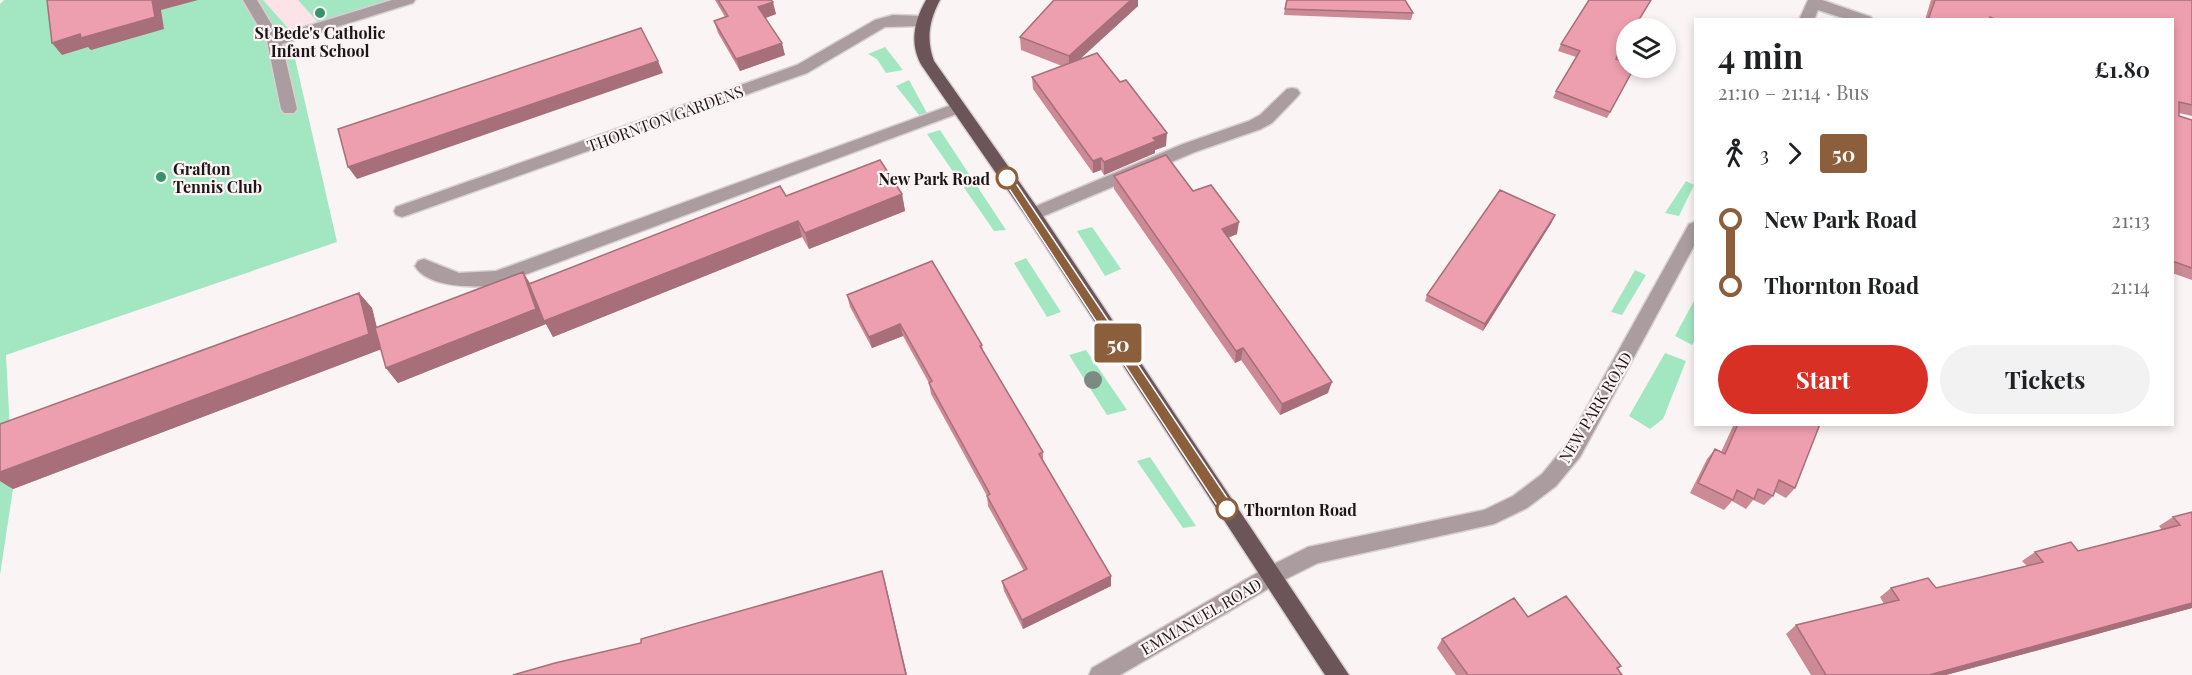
<!DOCTYPE html>
<html lang="en">
<head>
<meta charset="utf-8">
<style>
  :root { --surface:#fff; --page:#f2f2f2; --text:#202124; --muted:#757577; --accent:#d93025 }
  body { margin:0; font-family:"Playfair Display",serif; background:var(--page); color:var(--text); height:100vh; display:flex; flex-direction:column; font-size:22px; white-space:nowrap }
  * { box-sizing:border-box; margin:0 }
  p { font-size:20px; color:var(--muted) }
  .icon { flex:none; width:33px; height:33px; fill:none; stroke:currentColor; stroke-width:2; stroke-linecap:round; stroke-linejoin:round }
  .map { position:relative; flex:1; overflow:hidden }
  .drawer { position:absolute; left:1694px; top:18px; width:480px; height:408px; display:flex; flex-direction:column; background:var(--surface); border-radius:0px; box-shadow:0 3px 9px #0003 }
  .drawer>* { flex:none }
  .badge { padding:0 12px; border-radius:4px; font-size:21px; line-height:39px }
  .controls { position:absolute; left:1616px; top:18px; display:grid; gap:12px }
  .controls a { display:grid; place-items:center; width:60px; height:60px; border-radius:50%; background:var(--surface); box-shadow:0 3px 9px #0003; font-size:30px }
  .map>.badge { position:absolute; translate:-50% -50%; box-shadow:0 0 0 3px #fff }
  .legs { display:flex; align-items:center; gap:9px; height:66px; padding:0 24px; font-size:20px }
  .legs p { margin-inline-start:auto }
  .head { display:flex; align-items:center; justify-content:space-between; height:102px; padding:0 24px }
  h1 { font-size:33px; font-weight:700; line-height:45px }
  .button { display:flex; gap:12px; margin-top:auto; padding:12px 24px }
  .button a { flex:1; height:69px; border-radius:36px; background:var(--accent); color:#fff; font-size:24px; font-weight:700; line-height:69px; text-align:center }
  .button a+a { background:var(--page); color:var(--text) }
  ul { padding:0 24px; list-style:none }
  li { display:flex; align-items:center; gap:21px; height:66px; font-size:22px }
  li i { display:grid; place-items:center; width:9px; height:100%; margin:0 8px; background:currentColor }
  li i::after { content:''; width:15px; height:15px; margin:-8px; border:4px solid; border-radius:50%; background:var(--surface) }
  li p { margin-inline-start:auto }
  li:first-child i { background:linear-gradient(#0000 50%,currentColor 0) }
  li:last-child i { background:linear-gradient(currentColor 50%,#0000 0) }
  .map>svg:first-child { display:block }
  .built { fill:#fce3e7 }
  .green { fill:#a3e6c2 }
  .lines { fill:none; stroke-linecap:round; stroke-linejoin:round }
  .minor-casing { stroke:#d8d0d1; stroke-width:3 }
  .major-casing { stroke:#d8d0d1; stroke-width:3 }
  .minor { fill:#ab9d9f; fill-rule:evenodd }
  .major { fill:#6c5559; fill-rule:evenodd }
  .tree { fill:#7b8b83 }
  .wall { fill:#cc8996 }
  .shaded-wall { fill:#a66f7a }
  .building { fill:#ed9faf; stroke:#a66f7a; stroke-width:1.5 }
  .line-1 { fill:#8b5e3c; stroke:#fff; stroke-width:1.5 }
  .poi-dot { fill:#37936a; stroke:#fbf4f5; stroke-width:2 }
  .stop-1-dot { fill:#fff; stroke:#8b5e3c; stroke-width:3 }
  .labels { text-anchor:middle; dominant-baseline:central; stroke-width:4.5; stroke-linejoin:round; paint-order:stroke }
  .poi-label { font-size:16px; font-weight:bold; fill:#1f1416; stroke:#fbf4f5 }
  .street-label { font-size:16px; fill:#1f1416; stroke:#fbf4f5 }
  .stop-label { font-size:16px; font-weight:bold; fill:#1f1416; stroke:#fbf4f5; text-anchor:end }
</style>
</head>
<body>
<div class="map">
<svg width="2192" height="675" viewBox="0 0 2192 675">
  <rect width="100%" height="100%" fill="#fbf4f5"/>
  <path class="built" d="M263,0h145l-118,36 -2,-8z"/>
  <path class="green" d="M4,0h259l25,28 49,214 -331,113 7,134 -13,86v-571z
    M298,0h110l-86,27z
    M885,47l18,23 -17,3 -9,-14 -9,-5z
    M909,80l18,33 -8,2 -23,-29z
    M940,130l66,100 -12,1 -67,-97z
    M1686,181l8,4 -15,31 -14,-3z
    M1092,227l29,42 -16,7 -28,-45z
    M1026,258l35,54 -14,5 -33,-54z
    M1635,270l11,5 -24,40 -11,-3z
    M1695,299v41l-3,5 -17,-9z
    M1086,350l41,60 -20,5 -38,-60z
    M1665,353l21,8 -23,58 -13,10 -21,-13z
    M1150,457l46,69 -13,2 -46,-67z"/>
  <g class="lines">
    <defs>
      <path id="minor" d="M243,0h14l21,35 114,-35h23l-2,3 -131,41 15,65 -3,4h-10l-3,-4 -14,-68z
        M1808,0h14l49,17 2,3h-24l-31,-10 -4,10h-15z
        M893,15l29,1 7,5 -7,5 -37,1 -78,46 -399,142 -6,2 -6,-2 -2,-4 2,-4 401,-142 78,-45z
        M1292,88l5,1 3,4 -3,4 -25,26 -11,6 -66,23 -156,66 -6,2 -6,-2 -2,-4 2,-4 156,-66 66,-23 11,-6 27,-26z
        M957,103l5,1 3,4 -3,4 -465,173c-21,3 -70,3 -82,-19l3,-5 6,-2 35,14 37,-2z
        M1695,222v22l-115,213 -24,29 -29,22 -33,16 -176,39 -40,20 -158,92h-31l3,-7 172,-99 44,-22 176,-37 29,-14 29,-22 24,-29 123,-221z"/>
      <path id="major" d="M926,0h14c-11,21 -14,39 -6,61l105,149 310,465h-24l-298,-457 -105,-152c-13,-22 -8,-45 4,-66z"/>
    </defs>
    <use href="#minor" class="minor-casing"/>
    <use href="#major" class="major-casing"/>
    <use href="#minor" class="minor"/>
    <use href="#major" class="major"/>
  </g>
  <circle class="tree" cx="1093" cy="380" r="9"/>
  <path class="wall" d="M715,0h56l5,14 -10,4 19,37 -45,16 -22,-38 -4,-12 11,-4z
    M1054,0h84v6l-59,54 87,86 -11,4v3l-51,22 -3,-5 -8,3 -60,-84 -1,-12 30,-11 -41,-16 -1,-13z
    M1286,0l127,13 -2,7 -127,-5z
    M1931,0h261v116l-13,-3v3l13,4v160l-20,-7v-253h-247z
    M1626,28v16l-9,15 17,9 -27,50 -54,-20 3,-7 20,-34 -18,-6 3,-7z
    M1114,176l123,58 -9,4 100,155 -48,22 -39,-55 -6,3 -121,-174z
    M902,194l3,17 -96,38 -7,-12 -249,100 -7,-13 -148,59 -12,-15 -5,-19 -368,140 -13,-8v-57l359,-131 13,15 5,20 153,-45 256,-87z
    M1552,222l-69,109 -58,-30 2,-6z
    M847,295l135,50 1,7 60,100v9l68,115v10l-88,43 -19,-38 -2,-10 22,-10 -36,-65 -1,-10 -56,-102 -2,-11 -26,-47 -31,12 -22,-41z
    M1734,424h86l-25,64 -9,10 -11,-6 -2,4 -9,9 -11,-5 -7,9 -14,-8 -8,9 -34,-17 17,-34 8,-10 6,3z
    M2192,512v96l-246,67h-135l-25,-41 10,-9 88,-21 -4,-7 11,-9h45l91,-22 -5,-5 13,-9 43,-1 84,-21 -3,-4 14,-9z
    M1528,617l93,49 -3,3 4,6h-166l-19,-27 5,-9z"/>
  <path class="shaded-wall" d="M152,0h46l-37,10 3,19 -73,21 -3,-3 -26,8 -10,-12z
    M1131,0h7v6l-69,63v-13z
    M773,2l3,12 -14,5 -4,-12z
    M782,43l3,12 -45,16 -4,-12z
    M658,61l5,12 -306,106 -9,-12z
    M1167,133l-1,13 -11,4v3l-51,22v-13l49,-24z
    M1101,158v12l-8,3v-12z
    M902,194l3,17 -96,38 -4,-16z
    M1555,215l-3,7 -69,109 2,-7z
    M798,221l4,16 -249,100 -7,-13 -148,59 -12,-15 137,-96 10,16z
    M1239,222l-2,12 -17,7 2,-12z
    M359,293l13,15 10,41 -369,140 -13,-8v-9z
    M900,324l3,12 -31,12 -3,-11z
    M1243,348l-2,12 -6,3 1,-12z
    M1332,382l-4,11 -48,22 2,-11z
    M882,571l3,10 22,94h-1z
    M1111,576v10l-88,43 -1,-9z
    M2192,603v5l-164,45 -82,22h-17z"/>
  <path class="building" d="M47,0h105l3,17 -74,21 -1,-4 -28,9z
    M718,0h53l2,2 -15,5 24,36 -46,16 -22,-38 14,-5z
    M1054,0h77l-62,56 -49,-19z
    M1287,0h118l8,13 -128,-4z
    M1589,0h62l-17,28h-8v14l-10,17 10,4v5h8l-24,44 -54,-21 24,-40 -19,-7z
    M1935,0h257v105l-13,-3v14l13,4v148l-20,-7v-241h-175l-7,-3 -1,3h-61z
    M641,28l17,33 -310,106 -10,-38z
    M1097,53l23,29 6,-2 41,53 -14,5 3,3 -52,21 -3,-4 -8,3 -61,-84z
    M1166,155l27,36 18,-6 28,37 -17,7 110,153 -50,22 -39,-56 -7,3 -122,-175z
    M880,160l22,34 -97,39 -7,-12 -254,100 -15,-37 251,-98 6,10z
    M1500,190l55,25 -70,109 -58,-29z
    M932,261l50,84 -2,1 63,106 -4,2 72,122 -89,44 -20,-39 25,-12 -40,-73 3,-2 -61,-111 3,-2 -32,-57 -31,13 -22,-42z
    M523,272l13,37 -150,59 -11,-40z
    M359,293l10,41 -369,138v-48z
    M1738,424h82l-25,64 -16,-8 -6,16 -15,-7 -4,10 -17,-9 -4,10 -35,-17 17,-34 10,5z
    M2192,512v91l-263,72h-103l-30,-50 103,-25 -8,-12 37,-10 8,10 107,-26 -8,-10 36,-10 7,9 43,-11 59,-15 -7,-8z
    M882,571l24,104h-393l42,-12 86,-20v-4z
    M1566,596l55,70 -4,2 5,7h-154l-26,-36 72,-41 14,19z"/>
  <path class="line-1" d="M1007,175l4,1 221,329 1,4 -1,4h-10l-218,-332 -2,-3z"/>
  <g class="poi-dot">
    <circle cx="320" cy="13" r="6"/>
    <circle cx="161" cy="177" r="6"/>
  </g>
  <g class="stop-1-dot">
    <circle cx="1007" cy="178" r="10"/>
    <circle cx="1227" cy="509" r="10"/>
  </g>
  <g class="labels">
    <g class="poi-label">
      <text x="320" y="32">St Bede's Catholic<tspan x="320" dy="18">Infant School</tspan></text>
      <text x="173" y="168" text-anchor="start">Grafton<tspan x="173" dy="18">Tennis Club</tspan></text>
    </g>
    <g class="street-label">
      <text transform="translate(665 118) rotate(-20)">THORNTON GARDENS</text>
      <text transform="translate(1595 407) rotate(-59)">NEW PARK ROAD</text>
      <text transform="translate(1201 616) rotate(-30)">EMMANUEL ROAD</text>
    </g>
    <g class="stop-label">
      <text x="990" y="178">New Park Road</text>
      <text x="1244" y="509" text-anchor="start">Thornton Road</text>
    </g>
  </g>
</svg>
<div class="controls">
<a><svg class="icon" aria-label="layers" viewBox="0 0 24 24"><path d="M12 4l9 5-9 5-9-5zM3 14l9 5 9-5"/></svg></a>
</div>
<b class="badge" style="left:1118px;top:343px;background:#8b5e3c;color:#fff">50</b>
<section class="drawer">
<div class="head"><div><h1>4 min</h1><p>21:10 – 21:14 · Bus</p></div><b>£1.80</b></div>
<div class="legs"><svg class="icon" aria-label="walk" viewBox="0 0 24 24"><circle cx="13" cy="4" r="2"/><path d="M13 8l-2 6 4 7M11 14l-3 7M7 12l3-4h3l4 4"/></svg>3<svg class="icon" aria-label="forward" viewBox="0 0 24 24"><path d="M9 5l7 7-7 7"/></svg><b class="badge" style="background:#8b5e3c;color:#fff">50</b></div>
<ul>
<li><i style="color:#8b5e3c"></i><b>New Park Road</b><p>21:13</p></li>
<li><i style="color:#8b5e3c"></i><b>Thornton Road</b><p>21:14</p></li>
</ul>
<div class="button"><a>Start</a><a>Tickets</a></div>
</section>
</div>
</body>
</html>
